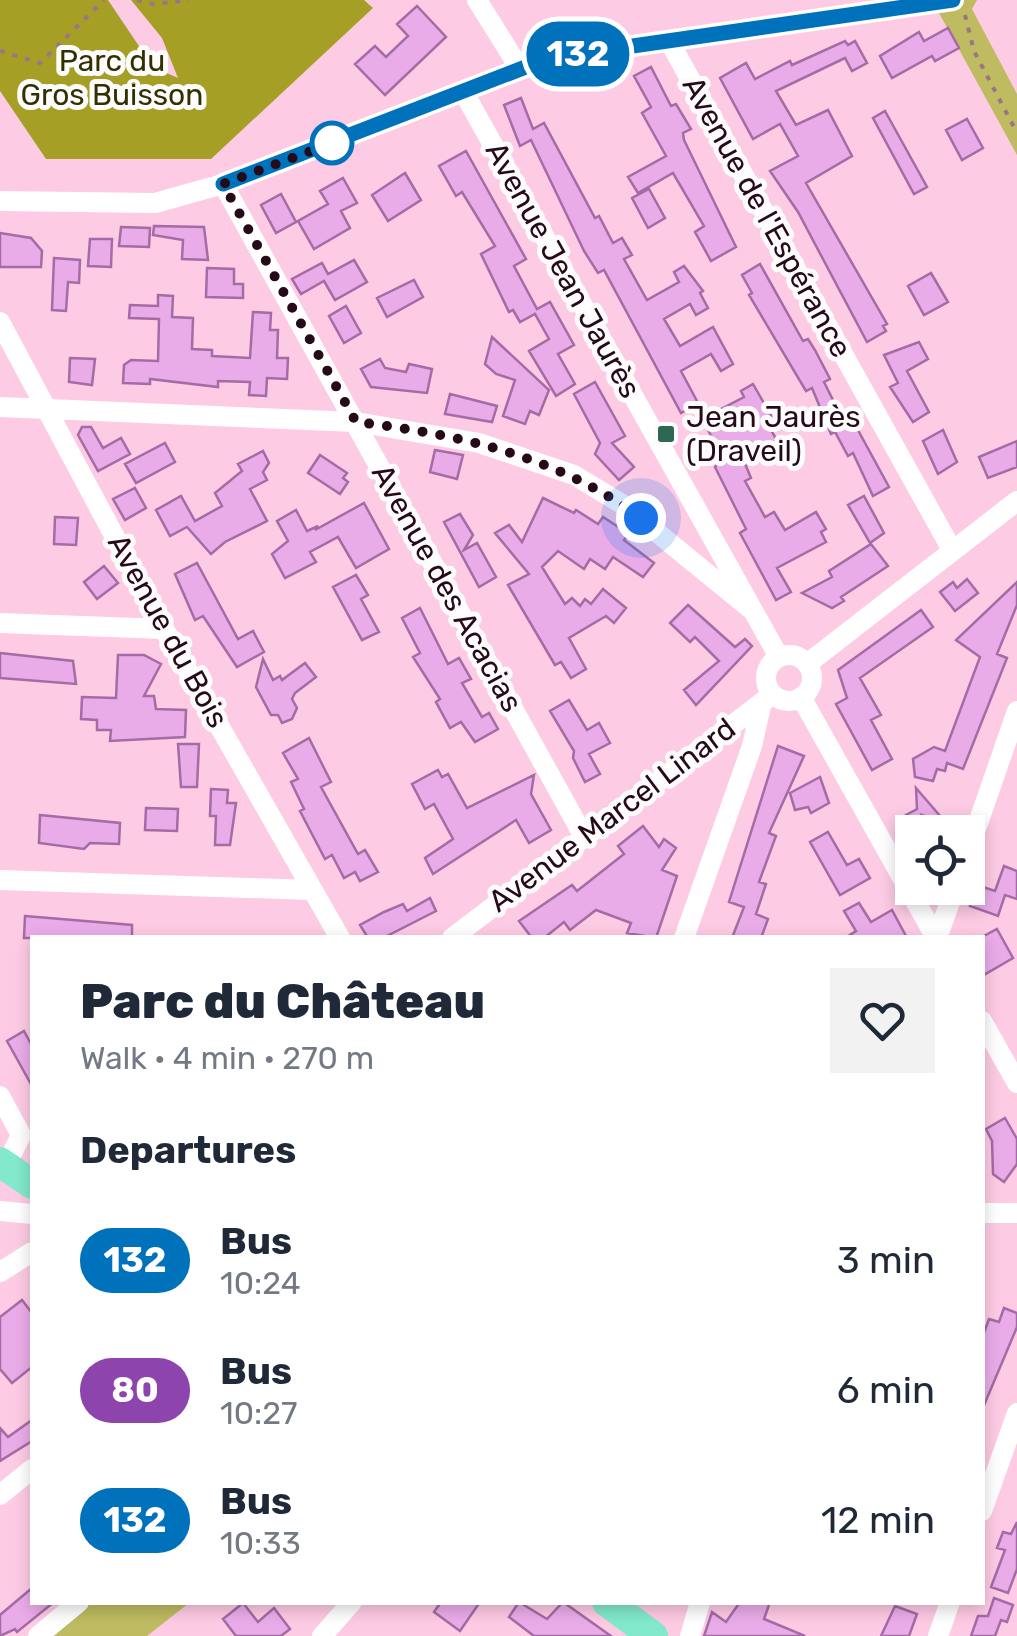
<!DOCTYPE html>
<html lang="en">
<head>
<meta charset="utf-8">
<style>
  :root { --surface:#fff; --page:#f2f2f3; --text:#1f2937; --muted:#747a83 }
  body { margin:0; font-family:Rubik,sans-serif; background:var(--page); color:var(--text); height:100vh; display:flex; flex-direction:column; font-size:38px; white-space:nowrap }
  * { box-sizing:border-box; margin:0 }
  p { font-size:32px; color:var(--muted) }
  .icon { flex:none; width:55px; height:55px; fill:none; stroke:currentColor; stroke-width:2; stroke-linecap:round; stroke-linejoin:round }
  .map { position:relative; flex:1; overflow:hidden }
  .panel { position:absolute; left:30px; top:935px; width:955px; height:670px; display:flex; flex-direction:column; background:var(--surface); border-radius:0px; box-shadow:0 5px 15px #0003 }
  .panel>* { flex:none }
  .badge { padding:0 20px; border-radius:32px; font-size:35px; line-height:65px }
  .tools { position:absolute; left:895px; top:815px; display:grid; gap:20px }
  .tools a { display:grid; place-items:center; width:90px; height:90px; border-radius:0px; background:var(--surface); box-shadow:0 5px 15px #0003; font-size:50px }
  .you { position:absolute; width:50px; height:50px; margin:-25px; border:8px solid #fff; border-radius:50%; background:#1a73e8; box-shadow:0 0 0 15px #1a73e833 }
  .map>.badge { position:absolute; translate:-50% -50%; box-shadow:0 0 0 5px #fff }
  h2 { padding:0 50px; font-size:38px; line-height:90px }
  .round { display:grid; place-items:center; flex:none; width:105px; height:105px; border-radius:0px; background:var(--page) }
  .summary { display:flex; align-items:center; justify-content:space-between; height:170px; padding:0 50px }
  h1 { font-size:48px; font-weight:800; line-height:75px }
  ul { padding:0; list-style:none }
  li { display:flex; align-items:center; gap:30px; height:130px; padding:0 50px }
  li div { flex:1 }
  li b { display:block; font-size:38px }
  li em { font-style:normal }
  li .badge { min-width:110px; font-weight:700; text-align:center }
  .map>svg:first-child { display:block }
  .green { fill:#bebb61 }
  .forest { fill:#a5a025 }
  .building { fill:#eaace9; stroke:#a56ba5; stroke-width:2.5 }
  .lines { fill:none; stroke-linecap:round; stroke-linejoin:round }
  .path { stroke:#9c7488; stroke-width:4; stroke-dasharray:5 8; stroke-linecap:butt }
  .street { stroke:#fff; stroke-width:20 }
  .primary { stroke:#82e9ca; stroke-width:30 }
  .line-casing { stroke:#fff; stroke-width:22 }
  .line { stroke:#0072bc; stroke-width:15 }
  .walk { stroke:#260a1a; stroke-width:10; stroke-dasharray:0 18 }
  .stop-dot { fill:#fff; stroke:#0072bc; stroke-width:5 }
  .poi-dot { fill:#2d6853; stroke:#fcfcfc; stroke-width:4 }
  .labels { text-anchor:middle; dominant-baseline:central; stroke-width:10; stroke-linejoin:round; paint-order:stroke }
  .park-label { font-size:30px; fill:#323000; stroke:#fcfcfc }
  .street-label { font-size:30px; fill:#260a1a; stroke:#fcfcfc }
  .poi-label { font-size:30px; fill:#260a1a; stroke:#fcfcfc; text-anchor:start }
</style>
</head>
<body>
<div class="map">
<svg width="1017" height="1636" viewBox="0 0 1017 1636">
  <rect width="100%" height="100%" fill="#fdcbe4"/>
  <path class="green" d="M952,0h25l-5,9 45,85v61l-78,-142z
    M91,1603h98l-42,33h-98z"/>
  <path class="forest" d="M0,0h108l45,67 25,11 -16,-40 -31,-38h233l9,8 -162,151h-165l-46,-68z"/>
  <path class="building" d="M417,6l29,31 -61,58 -30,-31 20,-18 11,11 22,-21 -11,-12z
    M948,28l11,20 -24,13 -3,-5 -40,22 -12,-22 39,-24 5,9z
    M845,41l3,4 7,-4 12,22 -15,8 -7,-13 -69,33 20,34 32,-15 24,46 -46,27 81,141 -4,2 3,5 -19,11 -69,-130 -28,-41 28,-15 -18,-32 -27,15 -33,-61 26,-15 9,16 35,-18 2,4z
    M651,67l20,39 5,-2 15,25 -8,4 1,7 52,107 -25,14 -16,-29 9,-6 -31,-53 -35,20 -10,-16 38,-21 -24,-43 9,-6 -17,-31z
    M521,98l12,31 11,-6 51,95 4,-2 14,27 9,-5 10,17 -8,4 23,41 32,-18 -5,-10 10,-6 19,25 -3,2 8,15 -12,7 -6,-11 -26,15 16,27 33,-19 20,37 -12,7 -10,-17 -30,17 17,32 -17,10 -77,-143 -6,3 -14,-22 -53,-111 -11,6 -16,-41z
    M885,111l42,76 -13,7 -41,-76z
    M967,119l16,29 -21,12 -16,-30z
    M466,151l60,108 -12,7 23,43 13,-7 24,43 -16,9 17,30 -19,12 -27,-45 20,-12 -14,-25 -15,8 -7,-12 -4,2 -28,-58 14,-8 -33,-54 -6,4 -17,-30z
    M405,173l16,27 -33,21 -16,-26z
    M343,178l14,25 -16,8 9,17 -36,21 -16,-28 30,-17 -8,-13z
    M649,189l16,29 -17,10 -16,-30z
    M281,194l15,28 -20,11 -15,-28z
    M154,226l50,1 4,33 -26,-1 1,-19 -30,-5z
    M121,227l29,1 -1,19 -30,-1z
    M0,233l31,5 11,13 -1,16h-41z
    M90,239h22l-1,28 -23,-1z
    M54,258l26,2 -1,23 -11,-1 -2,29 -14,-1z
    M354,260l13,22 -32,18 -11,-19 -23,13 -9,-15 30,-16 6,11z
    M760,264l43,77 5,-2 7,11 15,29 -6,3 17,34 7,8 5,-3 36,66 -16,9 -20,-43 -5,3 -13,-24 -4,2 -19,-46 -6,3 -57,-96 3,-2 -10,-18z
    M207,268l27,1v15h9v14l-37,-1z
    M931,273l17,29 -24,13 -16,-29z
    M414,280l9,17 -36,20 -10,-19z
    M158,295l15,1 -1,21 21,1 -1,31 20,1v6l38,2 3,-46 18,1 -1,17h8l-1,28h11l-1,21 -20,-1 -1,18 -17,-1 1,-13 -32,-1v6l-68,-8v5l-27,-1 1,-18 7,-5 27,1 1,-42 -30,-1 1,-13 28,1z
    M346,306l15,27 -17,10 -15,-27z
    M492,337l57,53 -10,25 -9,-4 -5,13 -22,-8 12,-36 -19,-6 -11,-10z
    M919,342l9,17 -21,12 22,41 -16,10 -23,-35 8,-4 -14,-28z
    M70,358l25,1 -3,26 -23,-3z
    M380,359l5,9 21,4 3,-8 23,5 -5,24 -56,-6 -10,-18z
    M595,382l30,54 -13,7 22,24 -15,13 -24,-26 5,-11 -26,-49z
    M753,384l20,35 -7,3 11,18 -34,19 8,19 -6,3 20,36 9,-5 11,18 31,-18 10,17 -5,3 5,10 -49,26 14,24 -15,8 -36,-67 6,-4 -31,-62 8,-9 -21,-39 42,-22 -3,-6z
    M450,394l47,12 -5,16 -47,-8z
    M82,427h9l12,21 18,-10 9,16 -32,17 -20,-36z
    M943,430l14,32 -19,12 -15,-33z
    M1017,441v26l-29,11 -9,-21z
    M165,443l10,19 -39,21 -11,-19z
    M435,450l28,5 -6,24 -27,-7z
    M263,451l6,12 -6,9 4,8 -17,9 17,32 -42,21 -14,12 -24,-27 -17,9 -14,-26 25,-14 14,25 27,-15 -7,-13 27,-22 -4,-7z
    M320,455l27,18 -4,5 5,4 -8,12 -32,-21z
    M135,488l11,20 -21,12 -12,-21z
    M864,496l20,37 -14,10 -22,-38z
    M543,498l31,15 2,-3 22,14 5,-7 26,17 -5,6 30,23 -11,14 -30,-20 -8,12 -15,-10 -6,10 -26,-18 -16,16 23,37 7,-6 8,8 5,-7 6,5 12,-15 23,19 -12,15 -8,-7 -37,22 17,31 -15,9 -10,-16 -6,3 -47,-80 21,-11 -34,-41 14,-8 13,17z
    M364,503l25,46 -33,19 -18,-31 -28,15 6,10 -31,16 -13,-24 16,-13 -11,-20 19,-11 11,21 11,-5 -3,4z
    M460,514l13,21 -9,15 13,-7 19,34 -17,10 -35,-65z
    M55,517l23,1 -2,27 -22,-1z
    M871,544l17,22 -47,31 3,4 -12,7 -30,-15 30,-16 -3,-6z
    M197,563l41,76 15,-8 11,21 -27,15 -34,-51 -8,4 -20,-46z
    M104,566l14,17 -21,16 -13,-17z
    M356,575l12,20 -7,4 18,33 -17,8 -29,-53z
    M967,579l11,14 -23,18 -15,-19 13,-10 4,6z
    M1017,582v23l-20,49 10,4 -44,111 -16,-6 -2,8 -8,-2 -4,12 -18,-4 -2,-18 21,-12 11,4 35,-94 -24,-17z
    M688,605l47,42 10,-8 7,7 -56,59 -12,-15 35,-29 -24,-24 -5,5 -20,-19z
    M420,608l28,56 11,-6 12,21 -9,4 20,34 7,-4 9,16 -23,13 -14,-20 -11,6 -14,-26 4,-3 -27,-42 7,-4 -18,-35z
    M921,610l12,17 -73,51 21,37 -10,5 21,39 -20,11 -36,-66 11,-6 -9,-28z
    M0,653l73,8 3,23 -76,-6z
    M118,655h26l17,9 -17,32h10l2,13 30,1 -1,27 -75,4 1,-11h-14v-10l-16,-1 1,-22 34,1z
    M263,659l10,21 7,-4 2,4 23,-17 11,14 -21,16 -3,6 5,9 -5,11 -10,4 -4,-8h-7l-15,-28z
    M569,700l18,30 12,-7 11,20 -21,11 11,20 -15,8 -12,-24 1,-7 -24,-40z
    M309,738l22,44 -10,5 37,67 7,-4 13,22 -18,9 -5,-9 -11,6 -12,-23 -7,4 -25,-48 4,-2 -13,-27 7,-3 -15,-26z
    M178,744h21l-2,43h-16z
    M778,746l26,10 -35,77 7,3 -17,46 7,2 -10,30 12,5 -7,19h-29l12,-31 -15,-5z
    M438,770l4,7 6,-3 19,34 67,-33 -3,19 20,36 -22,13 -13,-23 -83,54 -8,-16 28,-19 -19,-35 -9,5 -13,-25z
    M820,777l9,26 -18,10 -3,-6 -13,3 -5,-17z
    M916,788l31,36 -25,-9 10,17h-17l-9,-17 11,-6z
    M211,789l17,1 -1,13h9l-6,42h-15l1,-29h-6z
    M146,808l32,1 -1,22 -32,-1z
    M40,815l80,8 -1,21 -29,-1 -6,6 -45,-6z
    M643,826l16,21 5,-8 12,9 -14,22 15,6 -21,62 -29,-5 4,-10 -35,-13 -26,20 -6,-8 -20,16h-12l-13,-17 53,-36 5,6 47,-37 -6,-8z
    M828,832l19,33 12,-6 11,19 -30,17 -30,-53z
    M1004,866l13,5v28l-12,-4 -7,21 -28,-10 7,-21 18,6z
    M430,898l6,13 -53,27h-15l-8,-13 24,-13 19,-8 4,7z
    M859,903l12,19 21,-12 15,28h-62l11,-7 -12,-20z
    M25,916l107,9v13h-108z
    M997,929l16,29 -31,18v-39z
    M24,1031l8,15v40l-25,-45z
    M1005,1118l12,21v25l-13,18 -11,-8 -1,-33 -6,-12z
    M22,1300l10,13v54l-20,16 -12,-14v-52z
    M1004,1308l13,5v14l-35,83v-72l7,-19 10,3z
    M32,1420v21l-32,20v-33l8,9z
    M1017,1522v47l-9,24 -17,-6 14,-37 -8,-2 6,-16 8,2z
    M32,1588v14h22l-37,30 -2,-3 -15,7v-21z
    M994,1598l19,7 -6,17 -6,-2 -6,16h-24l7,-20h10z
    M441,1602h39l-20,29 -26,-19z
    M519,1602l28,17 16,-17 48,34h-77l-25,-19z
    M740,1602h30l-6,17 41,17h-101l8,-24 14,10z
    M243,1603l15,19 16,-14 16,21 -9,7h-45l-13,-17z
    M895,1606l22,8 -8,22h-28z"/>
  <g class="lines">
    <path class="path" d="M137,0l16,4 36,-4
      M965,15l9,36 43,82
      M0,51l40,12 64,-63"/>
    <path class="street" d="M477,0l43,69
      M669,41l283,509
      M464,93l315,564
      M223,184l360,651
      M0,201l155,2 68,-19 326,-126 404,-58
      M0,322l164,307 176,309
      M0,407l356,15 123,21 95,32 48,29 130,106
      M0,623l164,6
      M766 678a23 23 0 1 1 46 0a23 23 0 1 1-46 0Z
      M807,664l210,-163
      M801,697l135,241
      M968,852l49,-141
      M0,880l313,10
      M452,938l321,-244
      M684,938l68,-192 9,-40
      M937,938l18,-50
      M982,1021l35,62
      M0,1096l21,39 -15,31
      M0,1211l32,3
      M982,1213h35
      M0,1272l32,-20
      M0,1495l32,-26
      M982,1511l35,-98
      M38,1636l41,-34
      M322,1636l30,-34
      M690,1636l10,-34
      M938,1636l12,-34"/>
    <path class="primary" d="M0,1162l32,22
      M607,1602l46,34"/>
  </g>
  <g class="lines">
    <defs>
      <path id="line" d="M223,184l326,-126 404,-58"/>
    </defs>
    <use href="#line" class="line-casing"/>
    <use href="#line" class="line"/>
    <path class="walk" d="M332,143l14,-5 -123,46 133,238c102,12 201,34 285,96"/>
  </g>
  <circle class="stop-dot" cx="332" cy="143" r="20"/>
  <rect class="poi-dot" x="656" y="424" width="20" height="20" rx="5"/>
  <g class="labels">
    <g class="park-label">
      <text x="112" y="61">Parc du<tspan x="112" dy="34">Gros Buisson</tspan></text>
    </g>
    <g class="street-label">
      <text transform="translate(767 217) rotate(61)">Avenue de l'Espérance</text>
      <text transform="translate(563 270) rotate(61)">Avenue Jean Jaurès</text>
      <text transform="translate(447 588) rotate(61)">Avenue des Acacias</text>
      <text transform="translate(168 631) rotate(61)">Avenue du Bois</text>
      <text transform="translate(612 815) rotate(-37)">Avenue Marcel Linard</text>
    </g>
    <g class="poi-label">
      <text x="686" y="417">Jean Jaurès<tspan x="686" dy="34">(Draveil)</tspan></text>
    </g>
  </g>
</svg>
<div class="tools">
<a><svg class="icon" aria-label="locate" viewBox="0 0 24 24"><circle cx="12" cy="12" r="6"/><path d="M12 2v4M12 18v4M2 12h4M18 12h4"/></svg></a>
</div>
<div class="you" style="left:641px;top:518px"></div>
<b class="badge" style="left:578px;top:54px;background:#0072bc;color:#fff">132</b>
<section class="panel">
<div class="summary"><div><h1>Parc du Château</h1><p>Walk · 4 min · 270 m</p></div><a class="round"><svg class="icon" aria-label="heart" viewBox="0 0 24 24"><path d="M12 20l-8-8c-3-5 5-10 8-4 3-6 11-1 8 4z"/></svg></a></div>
<h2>Departures</h2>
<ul>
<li><span class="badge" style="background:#0072bc;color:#fff">132</span><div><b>Bus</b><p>10:24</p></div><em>3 min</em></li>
<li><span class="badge" style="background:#8e44ad;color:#fff">80</span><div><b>Bus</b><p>10:27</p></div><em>6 min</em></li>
<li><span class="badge" style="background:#0072bc;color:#fff">132</span><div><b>Bus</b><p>10:33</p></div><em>12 min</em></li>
</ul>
</section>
</div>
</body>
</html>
